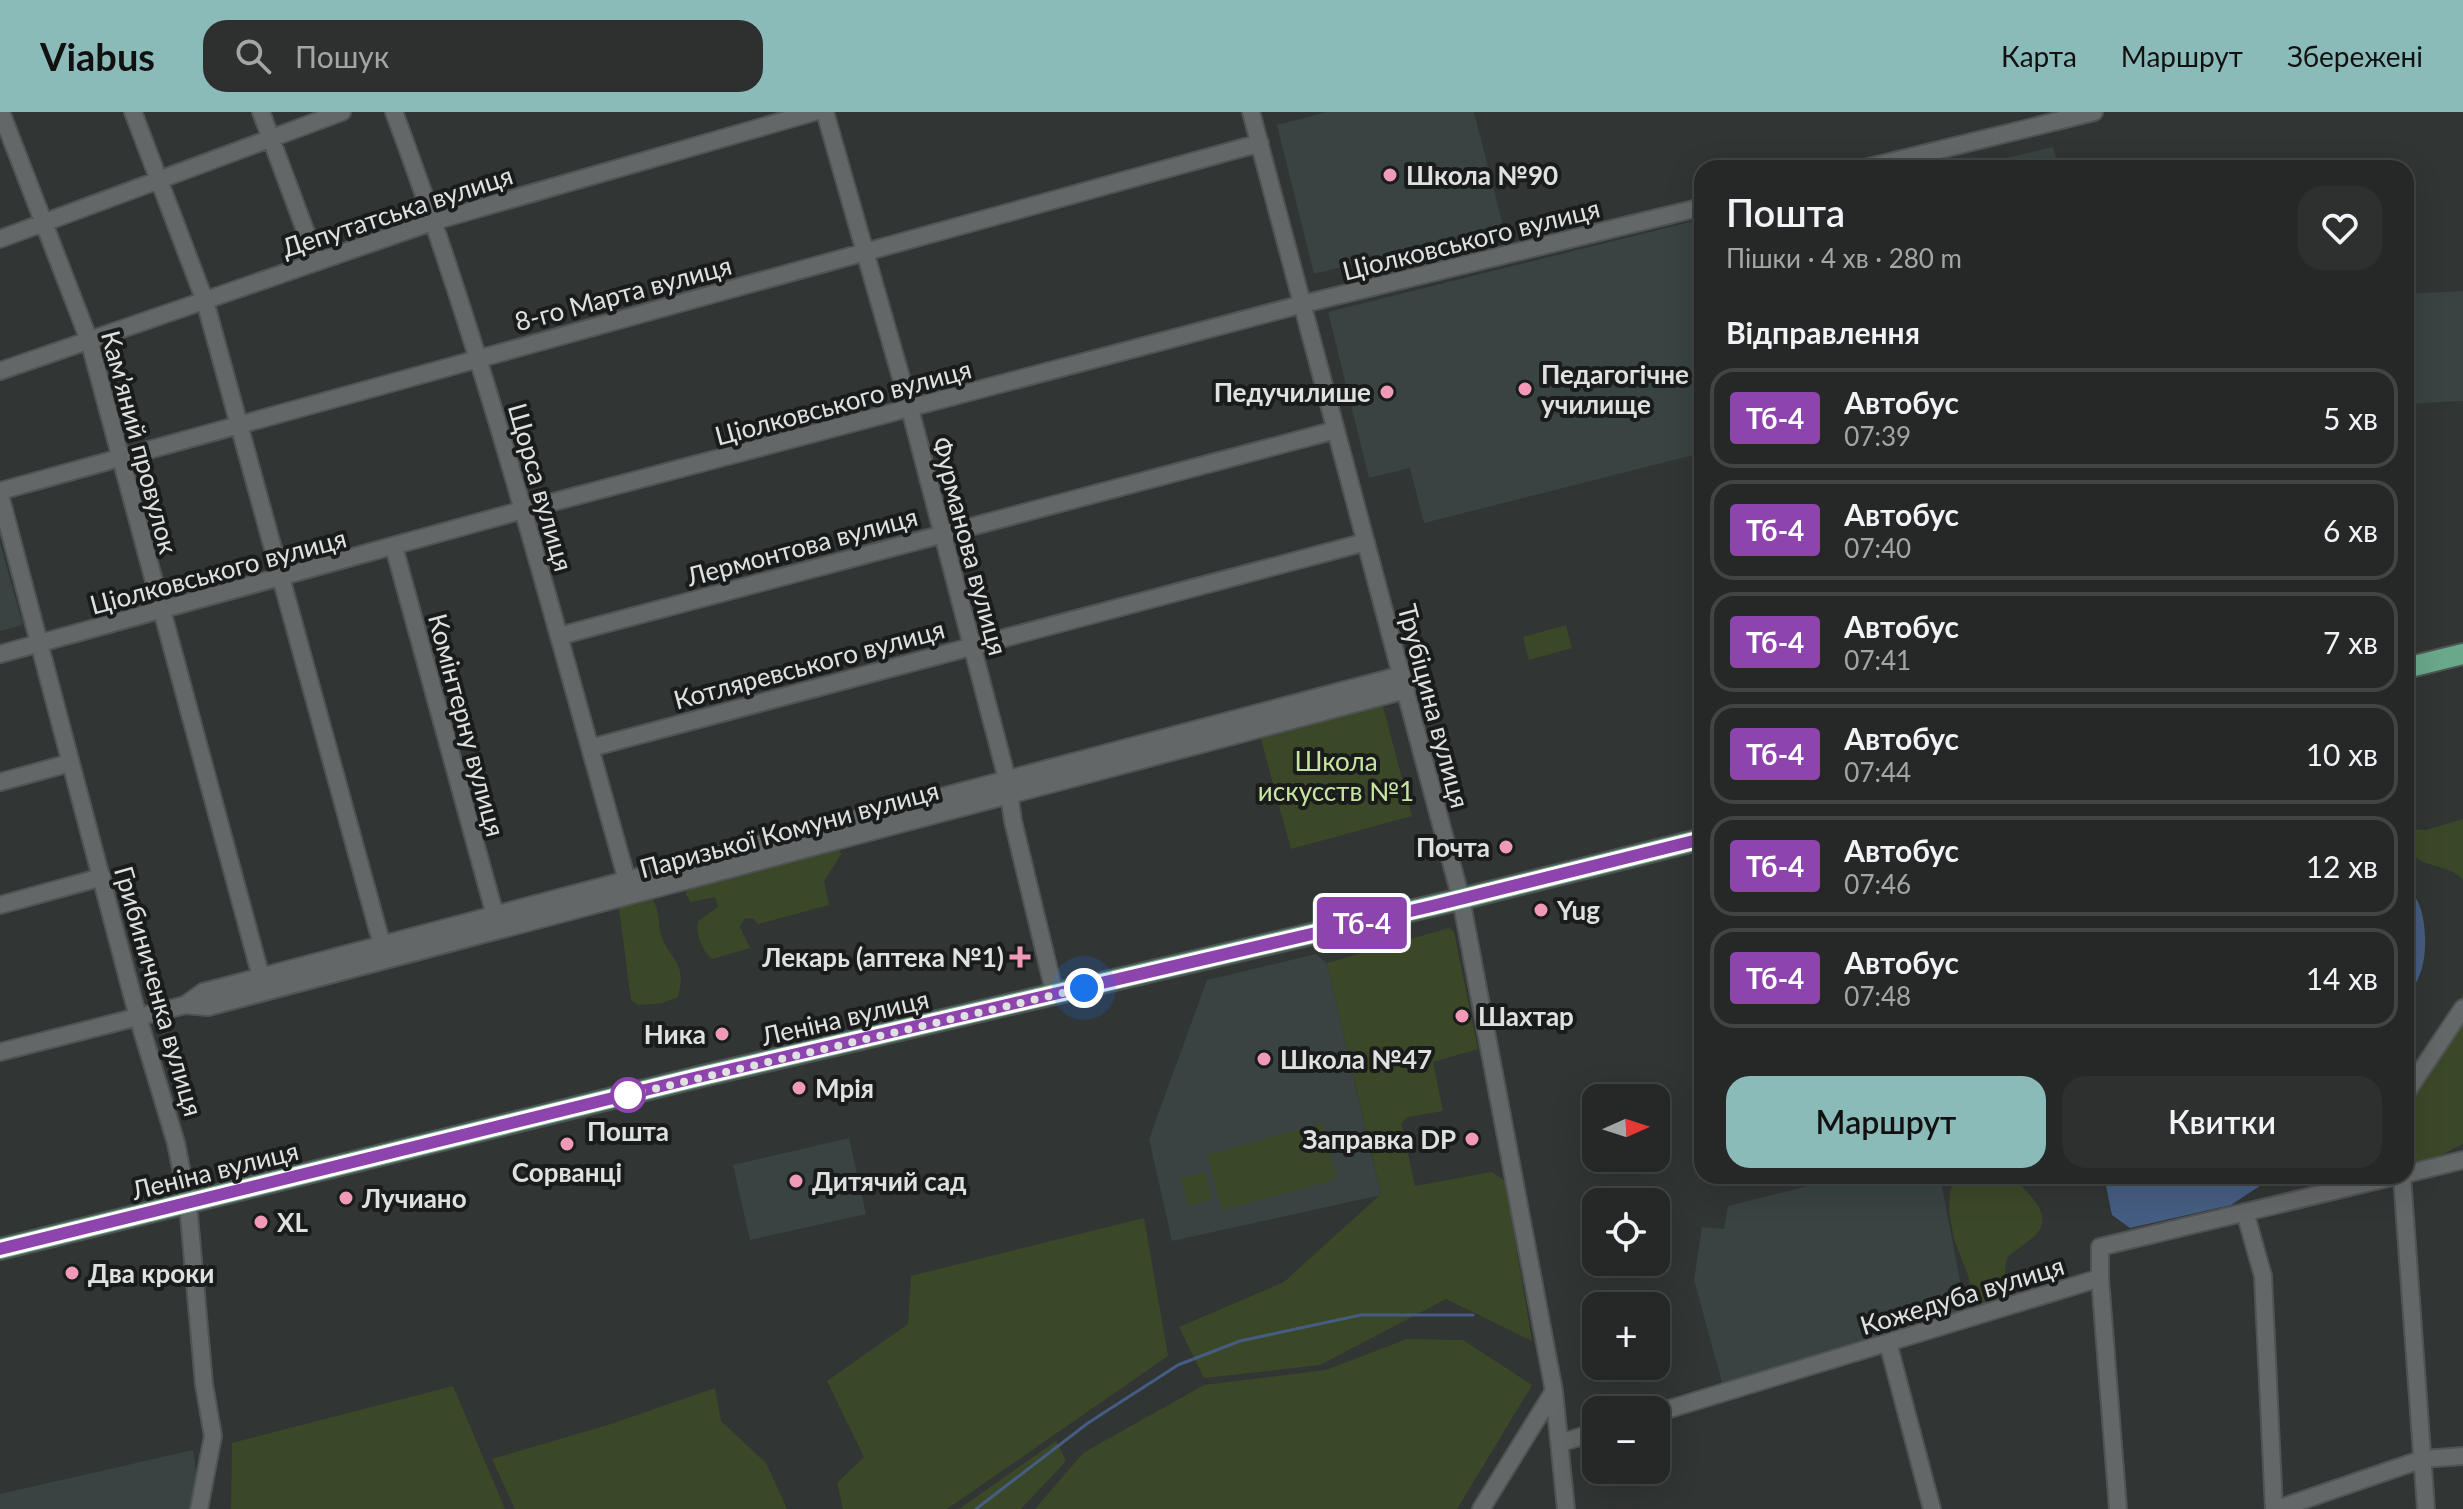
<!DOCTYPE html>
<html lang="uk">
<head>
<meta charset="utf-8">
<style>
  :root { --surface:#252827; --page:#2d302f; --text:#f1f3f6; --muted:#a3a6a7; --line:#424444; --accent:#8bbbb9 }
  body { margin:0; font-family:Lato,sans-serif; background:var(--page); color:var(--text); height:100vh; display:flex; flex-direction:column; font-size:30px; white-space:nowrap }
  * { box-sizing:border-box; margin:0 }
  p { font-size:26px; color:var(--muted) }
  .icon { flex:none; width:44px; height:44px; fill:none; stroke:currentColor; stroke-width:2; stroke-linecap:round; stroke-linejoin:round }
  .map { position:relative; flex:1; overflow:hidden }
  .drawer { position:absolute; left:1694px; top:48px; width:720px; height:1024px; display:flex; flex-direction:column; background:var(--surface); border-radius:24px; box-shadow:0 8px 32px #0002,0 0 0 2px var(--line) }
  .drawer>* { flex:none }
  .badge { padding:0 16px; border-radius:6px; font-size:28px; line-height:52px }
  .needle { width:52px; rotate:87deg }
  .controls { position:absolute; left:1582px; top:972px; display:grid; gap:16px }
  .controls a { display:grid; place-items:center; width:88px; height:88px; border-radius:16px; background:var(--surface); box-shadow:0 8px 32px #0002,0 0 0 2px var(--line); font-size:40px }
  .you { position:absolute; width:40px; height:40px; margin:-20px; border:6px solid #fff; border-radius:50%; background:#1a73e8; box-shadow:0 0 0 12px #1a73e833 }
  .map>.badge { position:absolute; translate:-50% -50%; box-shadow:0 0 0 4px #fff }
  h2 { padding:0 32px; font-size:30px; line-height:72px }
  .round { display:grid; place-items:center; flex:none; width:84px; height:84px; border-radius:24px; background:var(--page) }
  .overview { display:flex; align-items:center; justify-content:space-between; height:136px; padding:0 32px }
  h1 { font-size:38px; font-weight:600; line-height:60px }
  .primary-button { display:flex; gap:16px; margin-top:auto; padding:16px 32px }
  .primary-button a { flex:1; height:92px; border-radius:24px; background:var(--accent); color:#111; font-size:32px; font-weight:600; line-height:92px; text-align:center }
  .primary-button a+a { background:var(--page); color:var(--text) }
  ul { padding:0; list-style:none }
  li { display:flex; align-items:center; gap:24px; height:100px; margin:0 16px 12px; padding:0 16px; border:4px solid var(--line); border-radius:24px }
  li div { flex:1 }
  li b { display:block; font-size:30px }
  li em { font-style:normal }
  li .badge { min-width:88px; font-weight:700; text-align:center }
  header { display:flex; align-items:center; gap:48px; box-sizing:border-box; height:112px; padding:0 40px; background:var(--accent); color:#111 }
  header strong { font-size:38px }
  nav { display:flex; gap:44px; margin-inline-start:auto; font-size:28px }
  .search { width:560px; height:72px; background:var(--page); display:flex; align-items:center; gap:20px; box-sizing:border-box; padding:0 28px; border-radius:24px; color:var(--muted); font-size:30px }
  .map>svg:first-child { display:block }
  .built { fill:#384342 }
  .green { fill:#3b4828 }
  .water { fill:#455d82 }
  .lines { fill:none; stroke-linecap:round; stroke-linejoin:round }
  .stream { stroke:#455d82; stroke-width:3 }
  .minor-casing { stroke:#505353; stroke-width:20 }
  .major-casing { stroke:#505353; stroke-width:24 }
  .minor { stroke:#646767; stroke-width:16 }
  .major { stroke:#69a889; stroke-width:20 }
  .line-casing { stroke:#fff; stroke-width:18 }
  .line { stroke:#8e44ad; stroke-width:12 }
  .walk { stroke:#dfe1e1; stroke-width:8; stroke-dasharray:0 14.4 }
  .poi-dot { fill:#f09ab7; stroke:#1a1c1c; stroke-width:3 }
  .stop-dot { fill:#fff; stroke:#8e44ad; stroke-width:4 }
  .labels { text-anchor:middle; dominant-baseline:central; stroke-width:8; stroke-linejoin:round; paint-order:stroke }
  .poi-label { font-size:26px; font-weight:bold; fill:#dfe1e1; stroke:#1a1c1c; text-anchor:start }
  .street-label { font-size:26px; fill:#dfe1e1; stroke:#1a1c1c }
  .park-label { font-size:26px; fill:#c8e59f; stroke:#1a1c1c }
  .stop-label { font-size:26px; font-weight:bold; fill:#dfe1e1; stroke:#1a1c1c }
</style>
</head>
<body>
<header>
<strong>Viabus</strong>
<div class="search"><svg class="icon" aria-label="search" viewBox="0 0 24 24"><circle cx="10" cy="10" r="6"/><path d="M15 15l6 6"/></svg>Пошук</div>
<nav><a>Карта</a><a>Маршрут</a><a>Збережені</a></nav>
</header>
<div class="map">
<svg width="2463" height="1397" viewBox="0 0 2463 1397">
  <rect width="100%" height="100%" fill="#313534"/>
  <path class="built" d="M1327,0h147l29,114 -189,48 -37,-149z
    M2053,35l5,21h-93l4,-1z
    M1702,107v234l-278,70 -14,-55 -41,10 -41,-166z
    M2463,179v110l-57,3v-110z
    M0,431l23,82 -23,6z
    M1316,842l11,9 54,232 -209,46 -23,-102 58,-159z
    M849,1026l17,76 -116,26 -17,-75z
    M1827,1064h113l26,136 -243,74 -29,-106 8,-53 22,2 4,-23 100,-25z
    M193,1338l8,59h-201v-15z"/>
  <path class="green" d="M1566,513l6,23 -43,12 -6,-23z
    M1382,591l30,113 -121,33 -31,-113z
    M2463,707v61c-13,-16 -36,-11 -51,-26l-6,7v-32l20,1z
    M837,733l4,9 -17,27 5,24 -71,19 -4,-5 -9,-1 -5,9 10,21 -38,11c-10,-8 -17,-26 -14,-38l20,-14 -3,-10 -24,5 -5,-7 2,-8z
    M651,786c11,13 5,27 12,42 12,26 23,23 15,57l-16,6 -24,2 -7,-5 -12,-92 6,-8z
    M1449,816l5,4 24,117 -45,13 10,49 -35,6 -7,6 14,63 77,-14 13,9 27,160 -86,-42 -126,66 -116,13 -25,-51 105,-45 97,-88 -54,-231z
    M2463,881v151l-57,28v-101l19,-13 20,-20z
    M1322,1011l15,56 -115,31 -15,-55z
    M1205,1060l7,27 -24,7 -7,-28z
    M1961,1064h50c16,16 48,41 21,62 -8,7 -17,12 -25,20 -7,31 4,46 -34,55l-4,-35 -15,-39 -5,-28 1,-22z
    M1144,1106l24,138 -221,153h-104l-6,-26 27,-26 -37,-76 81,-57 3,-48z
    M1407,1227l56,1 69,45 -75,124h-422l48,-56 121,-68 122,-15z
    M453,1274l52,123h-274l1,-66z
    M715,1276l6,33 45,42 21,46h-272l-23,-50 119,-35z
    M1056,1329l10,20 -45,48h-62z"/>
  <path class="water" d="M2406,777c19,8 21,50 18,69 -2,16 -9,28 -18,41z
    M2104,1064h171l-44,29 -101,23 -18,-13z"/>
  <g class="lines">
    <path class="stream" d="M976,1397l112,-86 90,-58 62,-24 121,-26h112"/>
    <defs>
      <path id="minor" d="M1,0l88,228 172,637
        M133,0l72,189 177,644
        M261,0l56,150
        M394,0c94,251 160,510 233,768
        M825,0l85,297 97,370 6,42 42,174
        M1251,0l210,787 93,492 12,118
        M1865,56l229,-56
        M0,127l342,-127
        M0,259l435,-150 379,-109
        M0,379l1260,-348
        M0,383l138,522 38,126 12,61 16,180 9,52 -14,73
        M394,435l101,368
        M559,524l777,-206
        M0,542l523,-144 780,-206 399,-97
        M590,636l776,-206
        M0,670l70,-19
        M0,793l102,-28
        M185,893l23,2 1198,-317
        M0,940l185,-47 18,-13 1199,-317
        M2406,981l57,-85
        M2406,1062l57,-14
        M2402,1064l24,333
        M2245,1100l18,64 11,233
        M2100,1166l18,231
        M1888,1231l44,166
        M1656,1301l444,-135v-31l296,-71
        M1560,1331l36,-11
        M1481,1397l73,-118
        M2277,1397l146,-50 40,-3"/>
      <path id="major" d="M2406,556l57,-14
        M0,1137l698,-172 763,-178 241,-60"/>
    </defs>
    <use href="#minor" class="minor-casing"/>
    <use href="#major" class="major-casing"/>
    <use href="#minor" class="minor"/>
    <use href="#major" class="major"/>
  </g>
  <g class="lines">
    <defs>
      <path id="line" d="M0,1137l698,-172 734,-171 270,-67"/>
    </defs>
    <use href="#line" class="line-casing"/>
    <use href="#line" class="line"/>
    <path class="walk" d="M628,983l456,-107"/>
  </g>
  <g class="poi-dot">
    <circle cx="1390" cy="63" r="8"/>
    <circle cx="1525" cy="277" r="8"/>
    <circle cx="1387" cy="280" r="8"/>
    <circle cx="1506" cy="735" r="8"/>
    <circle cx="1541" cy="798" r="8"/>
    <path d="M1016 833h8v8h8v8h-8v8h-8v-8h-8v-8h8z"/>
    <circle cx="1462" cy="904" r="8"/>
    <circle cx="722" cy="922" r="8"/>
    <circle cx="1264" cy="947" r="8"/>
    <circle cx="799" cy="976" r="8"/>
    <circle cx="1472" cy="1027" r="8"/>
    <circle cx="567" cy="1032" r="8"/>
    <circle cx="796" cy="1069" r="8"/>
    <circle cx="346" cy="1086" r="8"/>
    <circle cx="261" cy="1110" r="8"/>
    <circle cx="72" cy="1161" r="8"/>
  </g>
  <circle class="stop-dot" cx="628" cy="983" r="16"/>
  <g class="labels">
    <g class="poi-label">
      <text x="1406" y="63">Школа №90</text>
      <text x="1541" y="262">Педагогічне<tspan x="1541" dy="30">училище</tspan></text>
      <text x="1371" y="280" text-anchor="end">Педучилише</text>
      <text x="1490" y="735" text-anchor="end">Почта</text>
      <text x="1557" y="798">Yug</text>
      <text x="1004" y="845" text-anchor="end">Лекарь (аптека №1)</text>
      <text x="1478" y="904">Шахтар</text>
      <text x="706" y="922" text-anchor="end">Ника</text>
      <text x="1280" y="947">Школа №47</text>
      <text x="815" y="976">Мрія</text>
      <text x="1456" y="1027" text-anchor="end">Заправка DP</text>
      <text x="567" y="1060" text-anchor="middle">Сорванці</text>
      <text x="812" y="1069">Дитячий сад</text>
      <text x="362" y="1086">Лучиано</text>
      <text x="277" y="1110">XL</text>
      <text x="88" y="1161">Два кроки</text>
    </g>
    <g class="street-label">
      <text transform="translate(397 99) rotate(-18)">Депутатська вулиця</text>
      <text transform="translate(1471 127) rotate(-14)">Ціолковського вулиця</text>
      <text transform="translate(623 181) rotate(-15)">8-го Марта вулиця</text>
      <text transform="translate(843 290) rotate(-15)">Ціолковського вулиця</text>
      <text transform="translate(140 330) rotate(75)">Кам’яний провулок</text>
      <text transform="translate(541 375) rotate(74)">Щорса вулиця</text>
      <text transform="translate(802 434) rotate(-15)">Лермонтова вулиця</text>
      <text transform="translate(970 434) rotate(75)">Фурманова вулиця</text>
      <text transform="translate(218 459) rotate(-15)">Ціолковського вулиця</text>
      <text transform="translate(809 552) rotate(-15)">Котляревського вулиця</text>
      <text transform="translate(1434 594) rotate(75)">Трубіцина вулиця</text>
      <text transform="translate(467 613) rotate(75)">Комінтерну вулиця</text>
      <text transform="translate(789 717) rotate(-15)">Паризької Комуни вулиця</text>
      <text transform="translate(159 879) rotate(74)">Грибиниченка вулиця</text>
      <text transform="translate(845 905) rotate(-13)">Леніна вулиця</text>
      <text transform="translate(215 1058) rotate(-14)">Леніна вулиця</text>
      <text transform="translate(1962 1183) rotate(-17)">Кожедуба вулиця</text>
    </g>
    <g class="park-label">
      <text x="1336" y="649">Школа<tspan x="1336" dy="30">искусств №1</tspan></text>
    </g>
    <g class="stop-label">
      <text x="628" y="1019">Пошта</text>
    </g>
  </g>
</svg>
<div class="controls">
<a><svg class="needle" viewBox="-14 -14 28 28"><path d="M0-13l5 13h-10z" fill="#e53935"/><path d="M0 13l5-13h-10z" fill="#a3a6a7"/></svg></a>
<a><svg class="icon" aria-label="locate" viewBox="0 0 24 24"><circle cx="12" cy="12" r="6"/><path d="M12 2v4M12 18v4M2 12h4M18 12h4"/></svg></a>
<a>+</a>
<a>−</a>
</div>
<div class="you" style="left:1084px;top:876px"></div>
<b class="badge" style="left:1362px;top:811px;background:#8e44ad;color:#fff">Тб-4</b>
<section class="drawer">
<div class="overview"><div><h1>Пошта</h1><p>Пішки · 4 хв · 280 m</p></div><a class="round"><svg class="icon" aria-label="heart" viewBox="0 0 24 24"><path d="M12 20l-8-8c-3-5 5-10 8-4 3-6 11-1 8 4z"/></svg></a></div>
<h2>Відправлення</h2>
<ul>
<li><span class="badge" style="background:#8e44ad;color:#fff">Тб-4</span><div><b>Автобус</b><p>07:39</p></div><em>5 хв</em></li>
<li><span class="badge" style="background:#8e44ad;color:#fff">Тб-4</span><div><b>Автобус</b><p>07:40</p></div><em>6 хв</em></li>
<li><span class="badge" style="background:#8e44ad;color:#fff">Тб-4</span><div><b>Автобус</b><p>07:41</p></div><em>7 хв</em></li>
<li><span class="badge" style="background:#8e44ad;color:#fff">Тб-4</span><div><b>Автобус</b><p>07:44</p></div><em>10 хв</em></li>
<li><span class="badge" style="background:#8e44ad;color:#fff">Тб-4</span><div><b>Автобус</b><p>07:46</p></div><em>12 хв</em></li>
<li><span class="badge" style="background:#8e44ad;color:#fff">Тб-4</span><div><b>Автобус</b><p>07:48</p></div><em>14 хв</em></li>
</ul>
<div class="primary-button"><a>Маршрут</a><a>Квитки</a></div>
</section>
</div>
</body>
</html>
